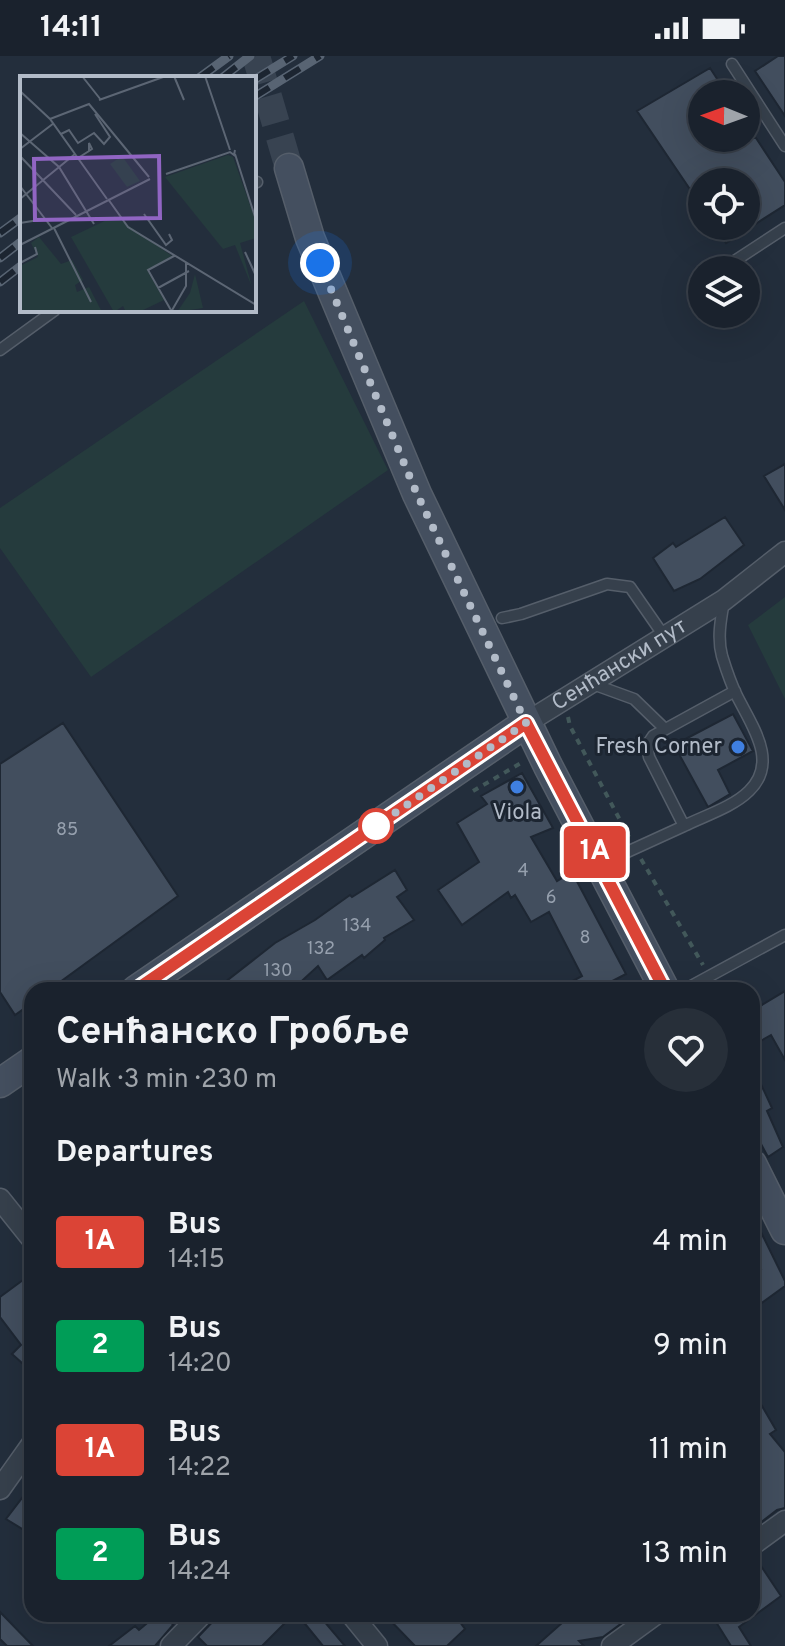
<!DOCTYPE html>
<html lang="en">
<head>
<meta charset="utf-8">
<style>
  :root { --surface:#1a222d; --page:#272f39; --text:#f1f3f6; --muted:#9fa4aa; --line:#383f49 }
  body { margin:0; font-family:Overpass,sans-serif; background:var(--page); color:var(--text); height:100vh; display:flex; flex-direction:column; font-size:30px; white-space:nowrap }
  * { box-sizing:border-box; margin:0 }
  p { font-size:26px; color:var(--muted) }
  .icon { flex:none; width:44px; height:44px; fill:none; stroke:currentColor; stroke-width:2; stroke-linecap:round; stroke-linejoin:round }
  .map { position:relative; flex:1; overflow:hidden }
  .details { position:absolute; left:24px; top:926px; width:736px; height:640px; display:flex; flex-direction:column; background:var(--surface); border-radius:24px; box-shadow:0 8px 32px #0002,0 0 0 2px var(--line) }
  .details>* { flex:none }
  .badge { padding:0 16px; border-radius:6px; font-size:28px; line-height:52px }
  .needle { width:52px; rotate:271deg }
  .buttons { position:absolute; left:688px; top:24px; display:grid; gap:16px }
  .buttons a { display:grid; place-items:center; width:72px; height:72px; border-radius:50%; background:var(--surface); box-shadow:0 8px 32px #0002,0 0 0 2px var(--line); font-size:40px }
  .you { position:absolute; width:40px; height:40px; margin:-20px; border:6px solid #fff; border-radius:50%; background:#1a73e8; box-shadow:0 0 0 12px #1a73e833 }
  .map>.badge { position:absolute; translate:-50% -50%; box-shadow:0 0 0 4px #fff }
  h2 { padding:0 32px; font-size:30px; line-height:72px }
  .round { display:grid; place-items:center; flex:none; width:84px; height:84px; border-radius:42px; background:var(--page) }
  .head { display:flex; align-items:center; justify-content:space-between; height:136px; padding:0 32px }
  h1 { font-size:38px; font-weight:700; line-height:60px }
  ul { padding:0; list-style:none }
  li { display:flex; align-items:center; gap:24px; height:104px; padding:0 32px }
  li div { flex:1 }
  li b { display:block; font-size:30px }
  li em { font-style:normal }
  li .badge { min-width:88px; font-weight:700; text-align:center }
  .status { display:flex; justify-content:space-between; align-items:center; height:56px; padding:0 40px; background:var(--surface); direction:ltr }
  .status svg { height:22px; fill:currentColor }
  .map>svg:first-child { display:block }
  .green { fill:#253b3d }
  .building { fill:#424e5e; stroke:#1e2733; stroke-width:2 }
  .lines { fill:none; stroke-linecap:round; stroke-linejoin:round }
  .secondary-tunnel { stroke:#384351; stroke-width:28; stroke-dasharray:28 14; stroke-linecap:butt }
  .service-casing { stroke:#555e6a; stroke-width:13 }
  .minor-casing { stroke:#555e6a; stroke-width:23 }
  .secondary-casing { stroke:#555e6a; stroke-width:31 }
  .path { stroke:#42585a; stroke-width:4; stroke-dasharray:6 6; stroke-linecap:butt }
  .service { stroke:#36404c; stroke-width:10 }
  .minor { stroke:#36404c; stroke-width:20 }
  .secondary { stroke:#444f5f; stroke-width:28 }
  .rail-casing { stroke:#586473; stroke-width:9 }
  .rail { stroke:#1c2531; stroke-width:6; stroke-dasharray:18; stroke-linecap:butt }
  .line-casing { stroke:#fff; stroke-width:18 }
  .line { stroke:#db4436; stroke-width:12 }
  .walk { stroke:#b2bbc8; stroke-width:8; stroke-dasharray:0 14.4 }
  .shop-dot { fill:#3f7fe0; stroke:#1c2531; stroke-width:3 }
  .stop-dot { fill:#fff; stroke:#db4436; stroke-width:4 }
  .labels { text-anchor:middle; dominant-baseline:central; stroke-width:6; stroke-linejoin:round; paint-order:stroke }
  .number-label { font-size:18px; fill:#96a0ae }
  .street-label { font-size:22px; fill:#b2bbc8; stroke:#1c2531 }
  .poi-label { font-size:22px; fill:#b2bbc8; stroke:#1c2531; text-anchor:end }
  .inset-road { fill:none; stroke:#5c6674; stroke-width:2 }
  .view { fill:#9165c3; fill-opacity:0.15; stroke:#9165c3; stroke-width:4 }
  .inset-edge { fill:none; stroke:#b2bbc8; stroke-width:4 }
</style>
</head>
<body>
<div class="status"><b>14:11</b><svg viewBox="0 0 49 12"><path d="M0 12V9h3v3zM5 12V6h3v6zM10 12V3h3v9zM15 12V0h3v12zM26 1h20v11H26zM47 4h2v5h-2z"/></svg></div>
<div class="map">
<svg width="785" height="1590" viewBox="0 0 785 1590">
  <rect width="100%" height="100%" fill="#232e3c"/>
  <path class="green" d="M304,245l84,169 -297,207 -91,-129v-40z
    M785,541v102l-37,-74z"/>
  <path class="building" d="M778,0h7v60l-30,-45z
    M710,12l17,26h-25v44h54l29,44v23l-59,38 -11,-17h31v-44h-44v25l-65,-96z
    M785,408v46l-21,-34z
    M725,461l19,28 -44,34 -26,12 -21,-33 20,-15 3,4z
    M733,658l20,37 -35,19 12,24 -22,13 -34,-62z
    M63,667l115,173 -129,94h-17v13l-17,12 -15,-23v-228z
    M522,717l31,55 -22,9 26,44 15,-9 54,102 -31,16h-39l26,-14 -33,-64 -18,10 -16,-27 -4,3 -3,-6 -46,33 -24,-35 41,-28 -22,-39 30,-19 -6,-8z
    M395,814l12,20 -10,7 17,23 -30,18 1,2 -21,18 -2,-3 -35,25 -9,-14 -26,24h-77l60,-47 40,-23 35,-25 2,2z
    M785,935v69l-14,-25 -19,11v-35z
    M752,1009l20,43 -5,3 16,36 -15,10 -16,-30z
    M752,1158l33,67v5l-33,24v-35l9,-6 -9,-20z
    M23,1224l9,10v82l-20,-18 9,-9 -21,-28v-20z
    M752,1333l24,41 -6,4 15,18v56l-8,2 -22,17 -3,-4z
    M32,1429v50l-26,-16z
    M755,1501l26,39 -42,31 12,19h-20l-20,-32h41v-56z
    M0,1556l33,34h-26l-7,-7z
    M158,1558h7l8,11 -18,21h-46l26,-20 4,4z
    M220,1558h74l-32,32h-55l-9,-9z
    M297,1558h21l27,32h-22z
    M384,1558h70l11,15 -18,17h-32z
    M572,1558h62l-31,23 -24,4 5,5h-48z"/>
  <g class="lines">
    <path class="secondary-tunnel" d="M256,0l33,112"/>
    <defs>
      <path id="service" d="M732,8l53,82
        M254,127l3,-1
        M733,206l52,-34
        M0,294l55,-40
        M502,562l19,-4 86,-30 23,3 34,49
        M590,627l44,16 31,30
        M684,770c20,-10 49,-19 65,-35 30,-29 3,-65 -12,-95 -6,-12 -11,-27 -15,-40 -5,-18 -1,-38 2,-55
        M603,807l81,-37 -35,-69 -2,-12 6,-9 82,-45
        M684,934l101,-55"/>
      <g id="minor">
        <path id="s1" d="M526,667l198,-123 61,-48"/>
        <path d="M0,1143l32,40"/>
        <path d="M0,1433l32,-45"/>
        <path d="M752,1489l33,-24"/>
        <path d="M351,1558l26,32"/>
        <path d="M171,1590l31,-32"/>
        <path d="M612,1590l44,-32"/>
      </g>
      <path id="secondary" d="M289,112l21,70 107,256 131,272 117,224
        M136,934l390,-267
        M0,1027l32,-22
        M752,1108l33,66"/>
    </defs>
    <use href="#service" class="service-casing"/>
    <use href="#minor" class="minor-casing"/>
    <use href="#secondary" class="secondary-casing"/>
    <path class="path" d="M568,661l2,9 59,111
      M473,735l48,-28
      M641,803l62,106"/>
    <use href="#service" class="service"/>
    <use href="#minor" class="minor"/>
    <use href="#secondary" class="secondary"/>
    <defs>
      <path id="rail" d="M199,22l30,-22
        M222,22l28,-22
        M254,24l39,-24
        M254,41l66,-41
        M0,177l22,-16
        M0,202l22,-17
        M0,226l22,-17"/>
    </defs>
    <use href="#rail" class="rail-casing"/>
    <use href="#rail" class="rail"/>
  </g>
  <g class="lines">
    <defs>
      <path id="line" d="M136,934l390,-267 139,267"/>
    </defs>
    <use href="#line" class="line-casing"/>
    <use href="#line" class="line"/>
    <path class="walk" d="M320,207l97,231 109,229 -150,103"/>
  </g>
  <g class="shop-dot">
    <circle cx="738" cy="691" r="8"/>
    <circle cx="517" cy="731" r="8"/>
  </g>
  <circle class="stop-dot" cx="376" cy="770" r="16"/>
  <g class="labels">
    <g class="number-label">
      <text x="67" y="774">85</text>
      <text x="523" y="815">4</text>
      <text x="551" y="842">6</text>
      <text x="357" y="870">134</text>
      <text x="585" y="882">8</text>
      <text x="321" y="893">132</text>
      <text x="278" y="915">130</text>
    </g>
    <g class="street-label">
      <text stroke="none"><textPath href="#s1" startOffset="110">Сенћански пут</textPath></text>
    </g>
    <g class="poi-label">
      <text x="722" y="691">Fresh Corner</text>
      <text x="517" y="757" text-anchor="middle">Viola</text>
    </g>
  </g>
  <g transform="translate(20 20)">
    <rect width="236" height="236" fill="#232e3c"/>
    <path d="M208,79l5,2 23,65v16l-16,5 12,44 -17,-42 -12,4 -58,-72zM102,80l18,25 -13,6 -17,-23zM95,140l57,40 -25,14 17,30 -25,12h-13l-3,-6 -9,6 -43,-75zM19,161l22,27 11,-4 11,20 -8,5 2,7 12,-5 13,25h-82v-46l18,-9 -7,-14zM175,198l8,34 -26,4 13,-19z" fill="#253b3d"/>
    <path class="inset-road" d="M62,0l19,24M154,0l10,24M185,0l25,74M0,15l30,28 57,80M79,24l67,-24M30,43l39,-15 60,73M0,57l39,34 35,57M41,58l8,-4 9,13 16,-10 10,11 6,-7 -15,-23M0,73l34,-26M215,78l21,66M0,80l56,59M58,82l11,-7v-8l3,6 -3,2M146,98l64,-22 4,3 1,-5M0,110l32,42M0,123l55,-45M88,123l20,28 128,78M124,138l22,31 6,-5 -3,-6M0,147l25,-4M34,152l37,74M0,169l130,-66M225,176l11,24M0,187l17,-9 -2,-7M138,212l31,-17M151,236l15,-26v-23M152,236l-24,-42 26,-14"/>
    <path class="view" d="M139,80l1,62 -125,2 -1,-61z"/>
    <rect width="236" height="236" class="inset-edge"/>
  </g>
</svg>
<div class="buttons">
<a><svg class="needle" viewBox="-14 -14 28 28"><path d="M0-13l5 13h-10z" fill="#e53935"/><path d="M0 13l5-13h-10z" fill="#9fa4aa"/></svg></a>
<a><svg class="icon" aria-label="locate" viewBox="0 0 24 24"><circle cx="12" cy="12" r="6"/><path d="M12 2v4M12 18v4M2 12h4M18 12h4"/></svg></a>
<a><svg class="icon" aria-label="layers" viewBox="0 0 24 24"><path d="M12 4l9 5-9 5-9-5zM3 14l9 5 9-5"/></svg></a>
</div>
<div class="you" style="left:320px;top:207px"></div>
<b class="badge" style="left:595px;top:796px;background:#db4436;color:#fff">1A</b>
<section class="details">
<div class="head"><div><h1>Сенћанско Гробље</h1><p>Walk · 3 min · 230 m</p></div><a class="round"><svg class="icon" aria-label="heart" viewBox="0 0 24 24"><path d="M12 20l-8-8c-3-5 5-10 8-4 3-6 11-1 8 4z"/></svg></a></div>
<h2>Departures</h2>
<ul>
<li><span class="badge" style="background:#db4436;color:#fff">1A</span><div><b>Bus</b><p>14:15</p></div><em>4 min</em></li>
<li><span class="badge" style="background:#009d57;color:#fff">2</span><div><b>Bus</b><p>14:20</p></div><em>9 min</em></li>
<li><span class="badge" style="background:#db4436;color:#fff">1A</span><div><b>Bus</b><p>14:22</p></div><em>11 min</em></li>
<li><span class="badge" style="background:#009d57;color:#fff">2</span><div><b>Bus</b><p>14:24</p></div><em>13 min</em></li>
</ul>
</section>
</div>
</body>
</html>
